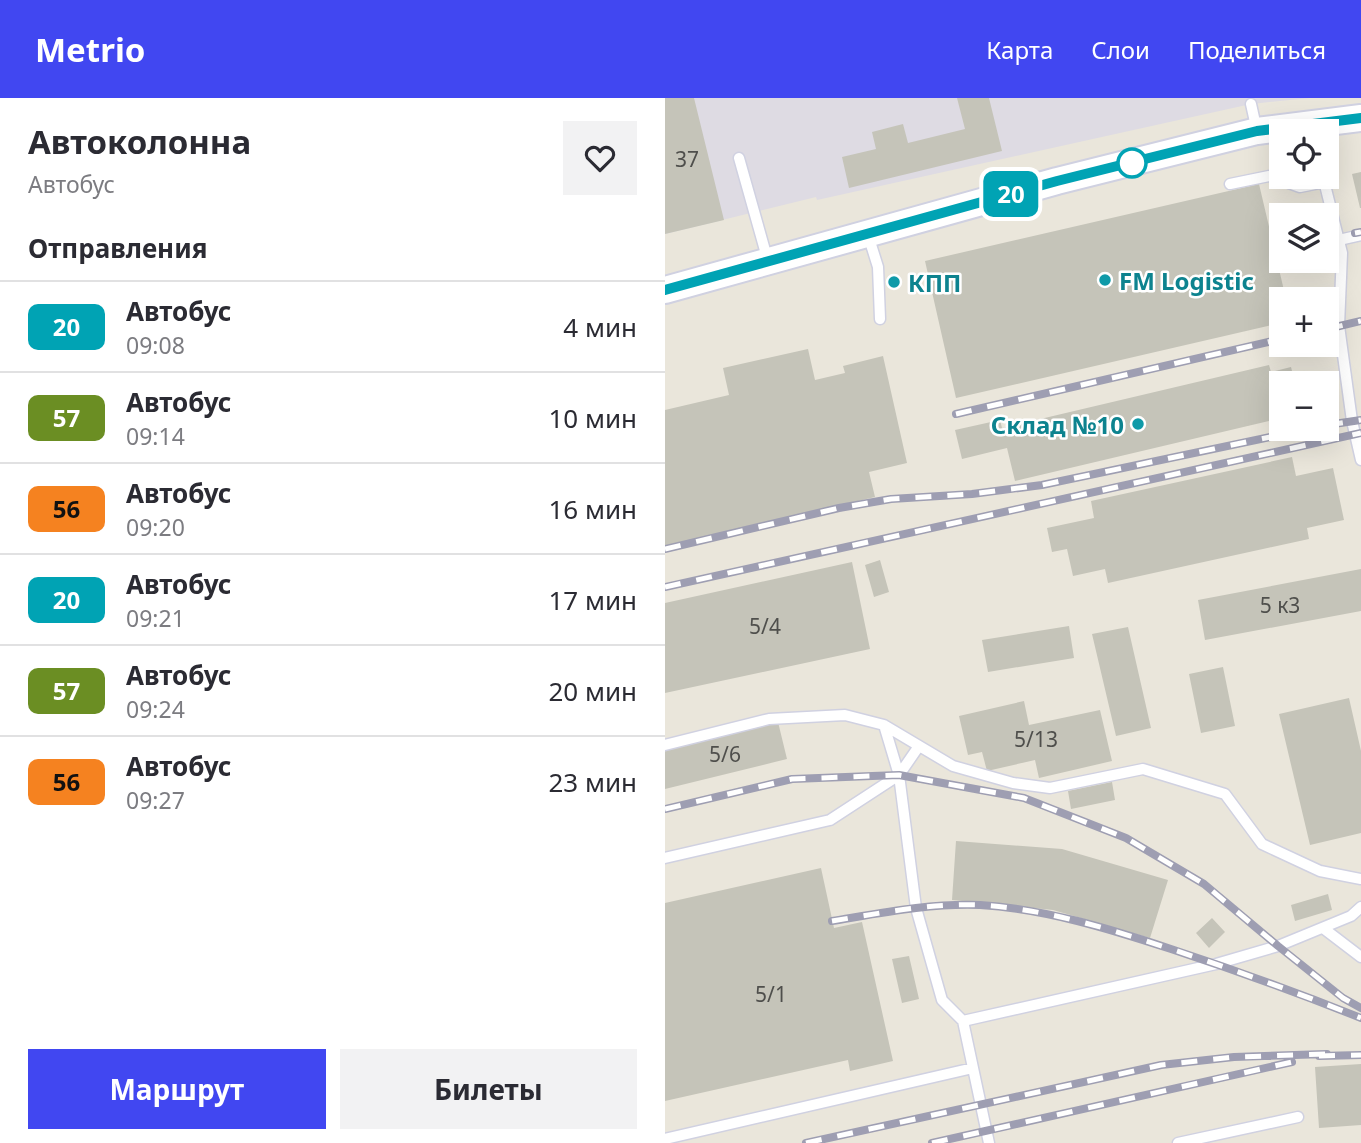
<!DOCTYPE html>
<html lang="ru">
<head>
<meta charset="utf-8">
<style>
  :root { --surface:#fff; --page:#f2f2f3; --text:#2b2b33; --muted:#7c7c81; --line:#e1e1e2; --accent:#4147f1 }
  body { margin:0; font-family:"Noto Sans",sans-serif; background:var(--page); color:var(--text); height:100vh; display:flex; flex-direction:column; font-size:26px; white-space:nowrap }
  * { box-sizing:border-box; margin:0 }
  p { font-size:23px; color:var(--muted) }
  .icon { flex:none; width:38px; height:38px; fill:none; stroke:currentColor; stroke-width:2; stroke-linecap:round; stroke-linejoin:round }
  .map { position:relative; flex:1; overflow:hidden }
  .drawer { display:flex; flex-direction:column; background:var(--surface); width:665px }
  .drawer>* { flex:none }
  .badge { padding:0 14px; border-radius:10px; font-size:24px; line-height:46px }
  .tools { position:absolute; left:604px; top:21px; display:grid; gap:14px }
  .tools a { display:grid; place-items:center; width:70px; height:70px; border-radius:0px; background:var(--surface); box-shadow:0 7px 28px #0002; font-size:35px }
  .map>.badge { position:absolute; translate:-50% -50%; box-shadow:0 0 0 4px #fff }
  h2 { padding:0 28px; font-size:26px; line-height:63px }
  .round { display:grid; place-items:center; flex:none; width:74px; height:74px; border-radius:0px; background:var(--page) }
  .summary { display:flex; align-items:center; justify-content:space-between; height:119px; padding:0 28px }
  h1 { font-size:33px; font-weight:700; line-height:52px }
  .cta { display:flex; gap:14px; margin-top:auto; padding:14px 28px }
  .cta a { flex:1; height:80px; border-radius:0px; background:var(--accent); color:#fff; font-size:28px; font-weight:700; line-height:80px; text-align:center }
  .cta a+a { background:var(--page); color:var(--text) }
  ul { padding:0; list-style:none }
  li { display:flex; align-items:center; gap:21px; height:91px; padding:0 28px; border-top:2px solid var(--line) }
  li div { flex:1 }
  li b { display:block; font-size:26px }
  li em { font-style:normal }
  li .badge { min-width:77px; font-weight:700; text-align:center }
  header { display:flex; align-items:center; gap:42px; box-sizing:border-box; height:98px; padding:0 35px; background:var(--accent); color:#fff }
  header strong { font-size:33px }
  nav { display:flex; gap:38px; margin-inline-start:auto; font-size:24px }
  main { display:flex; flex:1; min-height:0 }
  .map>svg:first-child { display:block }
  .industrial { fill:#dedbe3 }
  .building { fill:#c5c4b9 }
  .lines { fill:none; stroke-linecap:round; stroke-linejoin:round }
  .lane-casing { stroke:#d0d1e1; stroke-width:13 }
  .secondary-casing { stroke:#d0d1e1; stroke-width:30 }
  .lane { stroke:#fff; stroke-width:10 }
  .secondary { stroke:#fff; stroke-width:26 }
  .rail-casing { stroke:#9e9eb2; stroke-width:8 }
  .rail { stroke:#fff; stroke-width:5; stroke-dasharray:16; stroke-linecap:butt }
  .line-casing { stroke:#fff; stroke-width:16 }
  .line { stroke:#00a3b4; stroke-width:10 }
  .stop-dot { fill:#fff; stroke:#00a3b4; stroke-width:3.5 }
  .culture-dot { fill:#0f9aa8; stroke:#fff; stroke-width:2.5 }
  .labels { text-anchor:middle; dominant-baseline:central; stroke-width:5; stroke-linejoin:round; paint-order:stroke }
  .number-label { font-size:21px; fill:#4f4f4c }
  .culture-label { font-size:24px; font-weight:bold; fill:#0d838f; stroke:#fff; text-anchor:start }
</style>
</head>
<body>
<header>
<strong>Metrio</strong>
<nav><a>Карта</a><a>Слои</a><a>Поделиться</a></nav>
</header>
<main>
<section class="drawer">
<div class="summary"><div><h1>Автоколонна</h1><p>Автобус</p></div><a class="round"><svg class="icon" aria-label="heart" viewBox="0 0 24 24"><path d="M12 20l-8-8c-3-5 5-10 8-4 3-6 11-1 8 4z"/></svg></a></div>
<h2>Отправления</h2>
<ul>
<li><span class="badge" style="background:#00a3b4;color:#fff">20</span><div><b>Автобус</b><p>09:08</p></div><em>4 мин</em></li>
<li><span class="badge" style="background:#6b8e23;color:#fff">57</span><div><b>Автобус</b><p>09:14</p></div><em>10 мин</em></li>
<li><span class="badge" style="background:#f58220;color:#111">56</span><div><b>Автобус</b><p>09:20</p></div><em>16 мин</em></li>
<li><span class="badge" style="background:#00a3b4;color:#fff">20</span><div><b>Автобус</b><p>09:21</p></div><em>17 мин</em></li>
<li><span class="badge" style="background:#6b8e23;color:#fff">57</span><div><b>Автобус</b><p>09:24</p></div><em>20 мин</em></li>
<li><span class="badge" style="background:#f58220;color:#111">56</span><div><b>Автобус</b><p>09:27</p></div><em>23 мин</em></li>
</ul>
<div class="cta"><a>Маршрут</a><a>Билеты</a></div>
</section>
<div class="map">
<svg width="696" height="1045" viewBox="0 0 696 1045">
  <rect width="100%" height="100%" fill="#eae6db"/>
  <path class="industrial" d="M0,0h645l-59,6 -434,96 -1,-3 -151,37z"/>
  <path class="building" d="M0,0h29l30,122 -59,14z
    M292,0h32l13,53 -153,37 -7,-31 34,-8 -4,-17 31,-8 5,19 57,-14z
    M696,74v36h-1l-8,-34z
    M594,86l27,115h-5v24l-325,75 -31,-137z
    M232,179l2,8 -9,2 -2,-8z
    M143,251l7,31 30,-7 -2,-7 40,-10 24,107 -38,9 6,25 -210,49v-136l64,-15 -6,-27z
    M604,267l2,7 20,-5 4,16h-14v19l-3,1 3,15 -266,63 -8,-33 -45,11 -7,-29 45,-10 2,8z
    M666,277l3,15 -7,2v-9h-27z
    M627,359l4,19 37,-8 11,52 -37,8 2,11 -201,44 -3,-14 -32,7 -6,-27 -15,3 -5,-24 47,-10 -3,-17z
    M215,462l9,32 -15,5 -9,-32z
    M187,464l18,87 -205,44v-90z
    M696,471v42l-156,29 -7,-40z
    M404,528l5,32 -86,14 -6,-32z
    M463,529l23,101 -35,8 -24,-102z
    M558,569l12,59 -34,7 -12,-59z
    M684,600l12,53v82l-51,12 -31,-131z
    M359,603l5,24 71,-15 12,51 -73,17 -4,-18 -48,11 -5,-19 -14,3 -9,-39z
    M113,624l9,37 -122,30v-39z
    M447,684l3,18 -44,9 -3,-18z
    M291,743l106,8 106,31 -18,58 -97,-28 -101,-10z
    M156,770l13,60 28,-6 31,139 -43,10 -2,-11 -183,41v-198z
    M663,796l4,16 -37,11 -4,-16z
    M547,820l13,14 -16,16 -13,-15z
    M244,858l10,43 -17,4 -10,-44z
    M696,966v61l-42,3 -4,-61z"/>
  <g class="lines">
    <defs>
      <path id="lane" d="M586,6l6,27
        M74,60l29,103
        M658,79l19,76 -3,73 13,95 9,39
        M565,86l39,-8 31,11 25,-5
        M203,137l10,32 2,52
        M674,142l22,-5
        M219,627l15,50 17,133 26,92 21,21 253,-57 62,-18 73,-30 10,-9
        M0,647l104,-26 76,-4 39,10 69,41 60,17 37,5 93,-19 82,25 37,50 58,27 41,8
        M0,760l165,-38 69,-45 20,-29
        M658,830l38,29
        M298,923l26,122
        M0,1041l308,-71
        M513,1045l120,-26"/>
      <path id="secondary" d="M0,192l392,-109 200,-50 104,-13"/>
    </defs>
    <use href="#lane" class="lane-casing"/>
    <use href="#secondary" class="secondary-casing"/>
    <use href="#lane" class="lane"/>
    <use href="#secondary" class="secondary"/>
    <defs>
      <path id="rail" d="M690,135l6,-1
        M662,231l34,-8
        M291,316l325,-75
        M662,327l34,-5
        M0,451l174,-41 52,-9 81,-5 70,-9 266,-56
        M0,489l696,-154
        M0,711l127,-30 107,-4 125,23 102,40 78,46 74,62 65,52 18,10
        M167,823c49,-8 99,-18 148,-16 66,4 130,24 191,44 64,21 127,44 190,69
        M654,958l42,-1
        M141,1045l355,-78 73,-8 93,-3
        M267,1045l360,-81"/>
    </defs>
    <use href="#rail" class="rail-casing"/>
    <use href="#rail" class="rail"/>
  </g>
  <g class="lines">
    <defs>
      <path id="line" d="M0,192l392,-109 200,-50 104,-13"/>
    </defs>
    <use href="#line" class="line-casing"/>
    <use href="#line" class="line"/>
  </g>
  <circle class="stop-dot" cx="467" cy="65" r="14"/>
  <g class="culture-dot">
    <circle cx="440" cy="182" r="7"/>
    <circle cx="229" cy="184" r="7"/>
    <circle cx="473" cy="326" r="7"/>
  </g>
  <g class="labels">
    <g class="number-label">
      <text x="22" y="61">37</text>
      <text x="615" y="507">5 к3</text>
      <text x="100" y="528">5/4</text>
      <text x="371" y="641">5/13</text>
      <text x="60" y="656">5/6</text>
      <text x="106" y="896">5/1</text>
    </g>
    <g class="culture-label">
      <text x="454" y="182">FM Logistic</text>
      <text x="243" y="184">КПП</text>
      <text x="459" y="326" text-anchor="end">Склад №10</text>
    </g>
  </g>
</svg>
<div class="tools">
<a><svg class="icon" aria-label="locate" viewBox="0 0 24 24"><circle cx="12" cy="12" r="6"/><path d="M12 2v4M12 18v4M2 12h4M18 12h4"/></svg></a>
<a><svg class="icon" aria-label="layers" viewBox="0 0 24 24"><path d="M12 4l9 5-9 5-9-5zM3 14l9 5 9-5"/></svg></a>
<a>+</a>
<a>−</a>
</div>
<b class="badge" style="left:346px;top:96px;background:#00a3b4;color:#fff">20</b>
</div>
</main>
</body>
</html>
